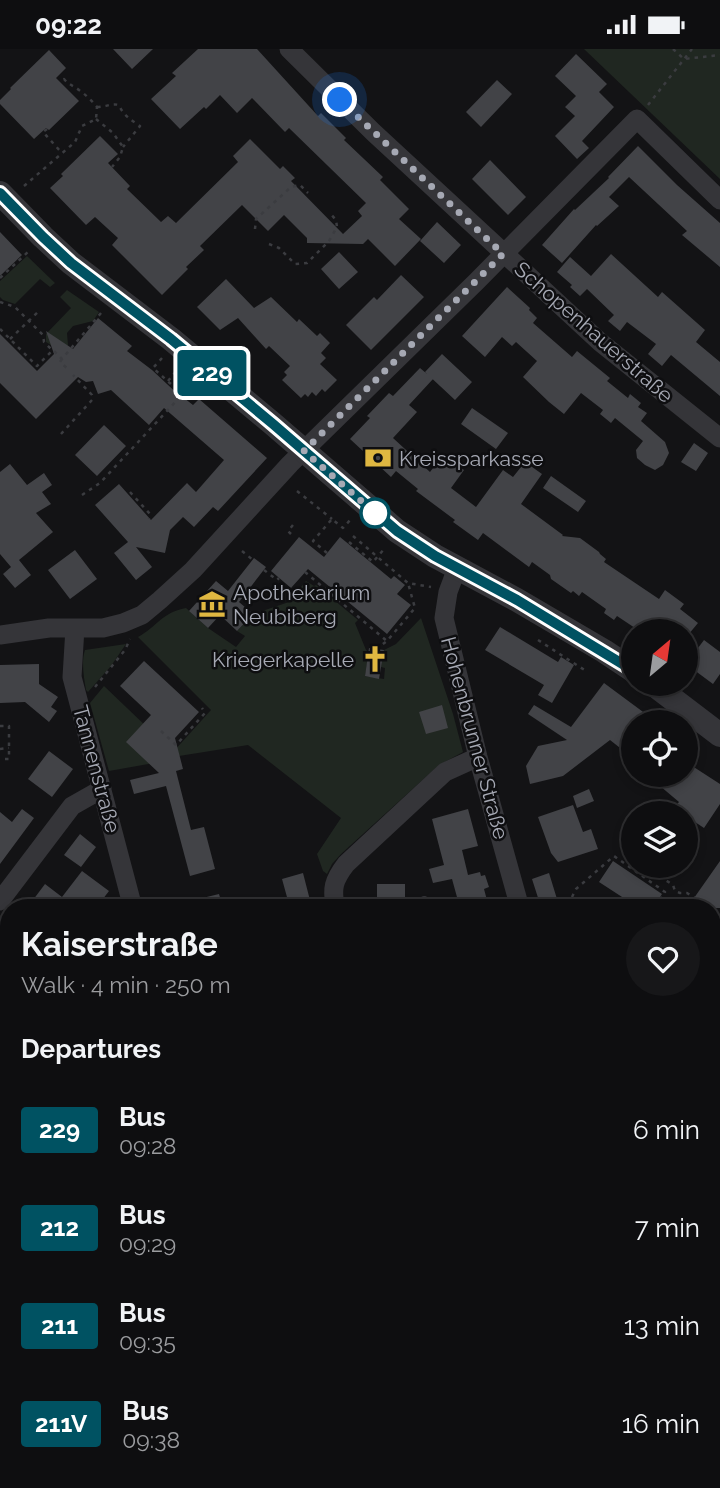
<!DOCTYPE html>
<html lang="en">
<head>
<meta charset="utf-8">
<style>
  :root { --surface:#0e0e10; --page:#171719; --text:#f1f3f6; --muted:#9b9c9f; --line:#2e2e30 }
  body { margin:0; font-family:Raleway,sans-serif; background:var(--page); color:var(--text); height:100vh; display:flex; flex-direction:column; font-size:26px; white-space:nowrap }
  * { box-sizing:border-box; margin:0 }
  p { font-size:23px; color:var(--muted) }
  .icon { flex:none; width:38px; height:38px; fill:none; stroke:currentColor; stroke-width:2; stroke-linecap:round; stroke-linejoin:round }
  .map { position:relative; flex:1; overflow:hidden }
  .details { position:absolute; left:0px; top:850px; width:721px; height:590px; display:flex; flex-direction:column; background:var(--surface); border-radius:28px 28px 0 0; box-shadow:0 4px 10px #0003,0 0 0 2px var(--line) }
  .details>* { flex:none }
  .badge { padding:0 14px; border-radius:5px; font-size:24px; line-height:46px }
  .needle { width:46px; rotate:29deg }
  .tools { position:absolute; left:621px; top:570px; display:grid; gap:14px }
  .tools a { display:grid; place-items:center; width:77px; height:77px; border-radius:50%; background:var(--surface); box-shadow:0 4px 10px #0003,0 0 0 2px var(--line); font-size:35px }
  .you { position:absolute; width:35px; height:35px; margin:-18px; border:5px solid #fff; border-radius:50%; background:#1a73e8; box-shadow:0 0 0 10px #1a73e833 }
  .map>.badge { position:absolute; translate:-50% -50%; box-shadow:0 0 0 4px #fff }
  h2 { padding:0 21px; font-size:26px; line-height:63px }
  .round { display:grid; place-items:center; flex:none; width:74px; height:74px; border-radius:37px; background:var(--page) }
  .head { display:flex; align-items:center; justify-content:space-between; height:119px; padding:0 21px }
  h1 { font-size:33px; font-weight:700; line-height:52px }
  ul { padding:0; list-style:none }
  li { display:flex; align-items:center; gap:21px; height:98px; padding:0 21px }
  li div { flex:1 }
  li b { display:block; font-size:26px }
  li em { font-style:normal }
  li .badge { min-width:77px; font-weight:700; text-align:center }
  .status { display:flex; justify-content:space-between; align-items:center; height:49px; padding:0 35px; background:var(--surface); direction:ltr }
  .status svg { height:19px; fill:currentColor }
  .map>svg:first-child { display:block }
  .green { fill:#202721 }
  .building { fill:#424347 }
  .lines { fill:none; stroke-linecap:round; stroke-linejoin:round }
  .path { stroke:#3b3c40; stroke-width:2.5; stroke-dasharray:3.5 5; stroke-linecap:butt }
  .service { stroke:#353539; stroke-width:10 }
  .minor { stroke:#353539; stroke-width:19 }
  .tertiary { stroke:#353539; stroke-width:24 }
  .line-casing { stroke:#fff; stroke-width:16 }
  .line { stroke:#005262; stroke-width:10 }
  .walk { stroke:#a6a9b4; stroke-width:7; stroke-dasharray:0 12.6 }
  .stop-dot { fill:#fff; stroke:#005262; stroke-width:3.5 }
  .labels { text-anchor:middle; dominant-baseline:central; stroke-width:5; stroke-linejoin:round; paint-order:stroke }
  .street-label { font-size:21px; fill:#a6a9b4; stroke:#0e0e10 }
  .poi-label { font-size:21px; fill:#a6a9b4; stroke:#0e0e10; text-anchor:start }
</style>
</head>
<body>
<div class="status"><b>09:22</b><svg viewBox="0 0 49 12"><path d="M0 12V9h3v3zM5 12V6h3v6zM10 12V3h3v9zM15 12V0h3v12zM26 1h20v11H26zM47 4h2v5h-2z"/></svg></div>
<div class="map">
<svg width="720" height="1439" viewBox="0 0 720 1439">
  <rect width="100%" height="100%" fill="#131315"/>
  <path class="green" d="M584,0h136v130z
    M27,207l28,27 -5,4 -10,-8 -25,25 -12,-4 -3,-3v-16z
    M67,241l32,22 -6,9 -20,5 -6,7 1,12 -7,8 -10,-11v3l-5,-3v-8l25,-26 -11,-11z
    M306,532l8,5 2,-1 42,35 -3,3 11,27 3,2 -4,24 19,3 1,-11 -4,-1 3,-17 12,-6 25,-26 32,96 10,38 -24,13 -98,89 -9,10 -5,10 -4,-3 -6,-17 24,-36 -93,-73 -69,11 -25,7 -45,8 -19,-68 14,-17 69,66 38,-42 -73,-73c20,-11 23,-24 48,-29l22,20 28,19 9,-11 -8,-5 16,-17 36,-12z
    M126,595l-15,22 -23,26 -2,-2c-2,-12 -5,-28 -1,-40z
    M0,1101l9,7v73l-9,18z"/>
  <path class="building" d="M113,0h40l-21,20z
    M198,0h59l61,67 3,-3 25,25 -2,2 39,37 -3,3 29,29 -10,10 22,20 -26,27 -27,-27 -5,5 -56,-1v-5l-23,-23 -16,16 -26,-26 -42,41 4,4 -18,17 2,2 -26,26 -50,-50 6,-7 -23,-21 -9,8 -36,-37 13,-12 -2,-2 39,-38 18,18 -10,9 22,23 -3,3 34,33 7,-6 8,7 62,-61 -5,-6 17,-17 30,30 3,-3 12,12 -4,3 52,53 19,-18 -4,-5 8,-8 -77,-75 -4,4 -33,-34 -15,15 -17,-18 -14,14 -2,-2 -24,22 -29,-30 25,-23 -4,-3z
    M49,1l17,18 -10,10 23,23 -30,29 -3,-2 -12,11 -34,-35v-4l11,-11 -1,-1z
    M576,5l31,30 -8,8 15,15 -32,34 7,7 -12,11 -22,-23 20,-20 -10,-9 11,-11 -21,-20z
    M497,31l15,14 -31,33 -15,-15z
    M638,97l39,39 43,38v44l-38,-32 5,-4 -58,-54 -20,20 10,9 -22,20 -1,-1 -34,38 -20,-18 32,-36 1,1 34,-32 -1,-1z
    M490,111l36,37 -18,18 -36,-36z
    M437,173l24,23 -17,18 -24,-22z
    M0,183l22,23 -22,21z
    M339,203l19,20 -19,17 -18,-20z
    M611,205l47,43 4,-5 43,38 -9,12 24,20v34l-49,-41 -9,11 -14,-12 8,-10 -29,-22 -7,9 -12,-10 6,-6 -27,-26 -7,7 -10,-9 2,-2 -15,-13 13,-15 21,19z
    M401,226l23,22 -53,53 -25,-25 28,-28 3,3z
    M226,230l28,29 17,-11 26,25 2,-3 18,17 3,-3 10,10 -9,10 5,5 -6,6 17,16 -12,12 -3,-3 -6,7 -4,-4 -4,5 -3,-3 -4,4 -19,-18 5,-5 -3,-3 6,-6 -21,-20 -3,3 -28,-31 -18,12 -23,-23z
    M507,238l23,21 -1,2 8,8 -4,5 39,34 5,-6 33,27 -3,3 21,17 2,-4 11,9 -3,4 9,6 -6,8 24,21 4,11 -6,12 -8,5 -10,-5 -8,-7 -1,-8 7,-9 -28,-23 -4,5 -11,-9 3,-4 -22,-17 -17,21 -15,-12 -26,-25 14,-16 -21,-19 -4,4 -10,-9 -17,20 -23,-21z
    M98,269l34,28 -5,5 25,19 31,29 1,-1 9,7 6,-6 68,59 -49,53 -5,-4 -19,20 -11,-10 -13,13 -5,23 -29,-6 16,20 -16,13 -22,-27 14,-11 -33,-37 24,-21 32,36 36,-37 9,9 28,-32 -60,-52 -15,17 -38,-35 -13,4 -5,-13 -7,1 -8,-5 -42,42 -36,-36v-49l37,37 17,-17 -8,-23 27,18z
    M442,305l30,28 -17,18 -30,-28z
    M420,319l13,11 -24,26 8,7 -24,26 37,34 13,-17 21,15 -13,18 25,19 27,-37 10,7 12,-15 17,12 -21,30 42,31 -1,1 18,2 19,14 1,2 6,5 -2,3 55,37 6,-9 19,14 -4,5 18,14 -10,12 -2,-3h-3l-12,-10 -7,10h-23l-24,-16 -3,4 -10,-7 2,-4 -24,-17 -3,4 -6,-5 -2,2 -20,-14 -1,-4 -18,-13 -3,5 -46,-34 -5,7 -25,-18 2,-2 -39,-29 2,-2 -22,-18 -5,6 -41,-38 20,-21 -3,-2 22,-23 4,3z
    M472,359l36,25 -12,16 -35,-25z
    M104,376l22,21 -29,30 -22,-21z
    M694,394l14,10 -12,18 -15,-9z
    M10,415l17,21 17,-12 8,12 -10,7 9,12 -15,9 17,19 -34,28 12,15 -16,13 -12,-14 8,-7 -11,-13v-82z
    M551,427l35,25 -8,11 -35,-24z
    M299,488l25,20 16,-20 51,42 3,-3 11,9 -8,9 14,11 -24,29 -79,-65 -17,19 -20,-17z
    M75,501l22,29 -27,20 -22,-29z
    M254,509l12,9 -27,35 14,12 -16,17 -17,-16 -12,13 -19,-17 27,-30 12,10z
    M500,578l58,35 3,-5 13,8 -22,38 -14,-8 6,-10 -59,-35z
    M704,591l16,12v22l-7,10 -27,-20z
    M369,599l15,2 -5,29 -14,-3z
    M144,612l55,51 -24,26 8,31 -7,2 15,59 13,-3 11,42 -25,7 -24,-90 -32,8 -4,-14 29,-7 -33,-31 25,-27 -31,-29z
    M39,615v20l19,13 -7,10 6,4 -8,11 -24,-20 -25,1v-38z
    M604,634l54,40h-24v36l-24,-19 -47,36 -33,8 -4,-18 12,-20 29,-6 -39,-26 6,-9 37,22z
    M442,656l6,23 -22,6 -7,-22z
    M49,702l24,18 -21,28 -24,-18z
    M686,713l34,22v20l-16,24 -18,-12v-2h-3l-9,-6 5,-6 -32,-27h39z
    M589,740l5,12 -17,7 -4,-12z
    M573,756l10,27 8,-3 7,20 -40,13 -7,-9 -13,-36z
    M22,760l12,9 -34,46v-52l12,10z
    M468,760l10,37 -16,4 6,25 12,-3 1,4 4,-1 4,12 -5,2 4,15 -16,4h-12l-8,-29 -19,4 -4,-14 15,-4 -12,-46z
    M80,785l16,13 -15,20 -17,-12z
    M613,812l49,33 -9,14h-14l-40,-26z
    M720,812v47h-33z
    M82,822l27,20 -13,17h-69l18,-24 17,13z
    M303,824l9,35h-22l-8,-29z
    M549,824l8,26 -17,5 -8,-25z
    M377,835h28v24h-21v-5h-7z
    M219,845l4,14h-40l-1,-5z"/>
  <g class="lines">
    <path class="path" d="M673,0l11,10 36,-4
      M648,56l44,-56
      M97,58c9,0 14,-4 22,-2 4,10 12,15 21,21l-17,21
      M96,70l17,14 10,14 -3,10 -8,10
      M47,80l-4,3 18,20
      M24,137l51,-44 7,-16 14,-7 1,-12c-5,-6 -11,-12 -18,-17 -5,-4 -10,-5 -15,-11l-4,3
      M255,180l1,-10 35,-32 9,-2 8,8
      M269,195l10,4 16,16 12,-1 22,-22 8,-14 -1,-7 -7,-8
      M0,229l29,-27
      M0,253l15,5 28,28 1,7 8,8
      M0,280l37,37 16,-16 9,9 39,-46
      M10,290l29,-28
      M162,309l-9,10 29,26
      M62,310l-2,3 8,7
      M168,332l9,-11
      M61,385l31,-34v-5l-19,-20
      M297,442l35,28
      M130,443l20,22 -1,5
      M82,446l18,-12 93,-100
      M291,485l-3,-3 5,-6
      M353,487l55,47 23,4
      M349,493l24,20 12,-14
      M242,502l11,9
      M327,504l-14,-12 19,-22 11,9 8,-9
      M264,521l13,10 2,-2
      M305,523l82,69 28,-33 -7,-25
      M538,591l48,31
      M376,600l11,-8
      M95,638l30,-37 5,-11
      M0,677h9v33h-9
      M161,682l15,14 29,-32 -3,-5
      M0,700l9,-1
      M636,822l14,-1 23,15 2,6 5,2h7l23,15
      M572,848l4,-8 38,-33 51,36 -8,13
      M558,855l5,4
      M712,1127l8,5
      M712,1140l8,5
      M712,1236l8,-15
      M712,1239l8,4"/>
    <path class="service" d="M424,852l3,7"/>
    <path class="minor" d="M289,0l84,83 227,210 120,96
      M457,519l-9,24 -4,26 34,139 42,151
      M75,579l-3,49 61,231
      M0,586l49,-7h54l20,-5 19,-8 18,-15 33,-30 97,-106 187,-183 160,-162 83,81
      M0,852l72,-95 30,-17
      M335,859c-3,-20 -2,-27 11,-44l99,-92 33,-15
      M712,1031l8,5
      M0,1080l9,6
      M0,1238l9,-18
      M712,1277l8,-2
      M0,1344l9,6
      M130,1432l11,7
      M494,1432l12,7
      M692,1432l2,7"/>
    <path class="tertiary" d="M0,144l43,44 28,26 100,76 102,85 124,107 38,25 82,44 87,51 30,20
      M653,635l67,51"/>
  </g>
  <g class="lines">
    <defs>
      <path id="line" d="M0,144l43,44 28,26 100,76 102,85 124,107 38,25 82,44 117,71"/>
    </defs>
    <use href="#line" class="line-casing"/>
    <use href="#line" class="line"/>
    <path class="walk" d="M340,51l163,154 -199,197 80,70 -9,-8"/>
  </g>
  <defs>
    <symbol id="bank-bare" viewBox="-9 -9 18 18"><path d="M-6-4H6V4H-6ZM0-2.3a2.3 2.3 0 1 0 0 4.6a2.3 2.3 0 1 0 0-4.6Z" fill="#dfb741" stroke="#0e0e10" stroke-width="2.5" paint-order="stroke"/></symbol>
    <symbol id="museum-bare" viewBox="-9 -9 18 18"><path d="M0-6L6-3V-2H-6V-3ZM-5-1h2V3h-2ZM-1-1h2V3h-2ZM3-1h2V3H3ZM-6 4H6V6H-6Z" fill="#dfb741" stroke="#0e0e10" stroke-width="2.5" paint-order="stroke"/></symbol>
    <symbol id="church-bare" viewBox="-9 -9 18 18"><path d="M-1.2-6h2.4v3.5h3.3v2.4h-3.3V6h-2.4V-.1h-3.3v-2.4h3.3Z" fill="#dfb741" stroke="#0e0e10" stroke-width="2.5" paint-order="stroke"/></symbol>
  </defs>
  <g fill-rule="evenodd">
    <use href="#bank-bare" x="359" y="390" width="38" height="38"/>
    <use href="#museum-bare" x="193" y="536" width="38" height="38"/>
    <use href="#church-bare" x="356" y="591" width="38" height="38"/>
  </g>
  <circle class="stop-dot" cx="375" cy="464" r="14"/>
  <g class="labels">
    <g class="street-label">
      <text transform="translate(594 283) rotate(41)">Schopenhauerstraße</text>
      <text transform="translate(475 689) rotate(75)">Hohenbrunner Straße</text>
      <text transform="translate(97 720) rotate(75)">Tannenstraße</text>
    </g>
    <g class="poi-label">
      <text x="399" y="409">Kreissparkasse</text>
      <text x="233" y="543">Apothekarium<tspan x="233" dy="24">Neubiberg</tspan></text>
      <text x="354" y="610" text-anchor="end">Kriegerkapelle</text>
    </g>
  </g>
</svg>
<div class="tools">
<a><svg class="needle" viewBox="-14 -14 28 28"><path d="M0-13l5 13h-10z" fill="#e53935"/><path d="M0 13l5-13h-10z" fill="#9b9c9f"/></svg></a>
<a><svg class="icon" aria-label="locate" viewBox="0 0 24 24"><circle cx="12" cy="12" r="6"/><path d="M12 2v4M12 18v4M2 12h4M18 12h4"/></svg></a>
<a><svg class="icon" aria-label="layers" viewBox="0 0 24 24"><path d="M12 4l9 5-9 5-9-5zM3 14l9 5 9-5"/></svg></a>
</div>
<div class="you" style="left:340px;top:51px"></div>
<b class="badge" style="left:212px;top:324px;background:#005262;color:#fff">229</b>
<section class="details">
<div class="head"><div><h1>Kaiserstraße</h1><p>Walk · 4 min · 250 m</p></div><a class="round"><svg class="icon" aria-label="heart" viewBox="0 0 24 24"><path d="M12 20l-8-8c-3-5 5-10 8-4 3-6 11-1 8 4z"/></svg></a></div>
<h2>Departures</h2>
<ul>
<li><span class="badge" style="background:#005262;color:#fff">229</span><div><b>Bus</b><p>09:28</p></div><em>6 min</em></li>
<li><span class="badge" style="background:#005262;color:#fff">212</span><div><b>Bus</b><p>09:29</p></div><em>7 min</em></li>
<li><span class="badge" style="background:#005262;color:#fff">211</span><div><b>Bus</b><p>09:35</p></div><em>13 min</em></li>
<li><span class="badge" style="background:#005262;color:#fff">211V</span><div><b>Bus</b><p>09:38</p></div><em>16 min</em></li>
</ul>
</section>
</div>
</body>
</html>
